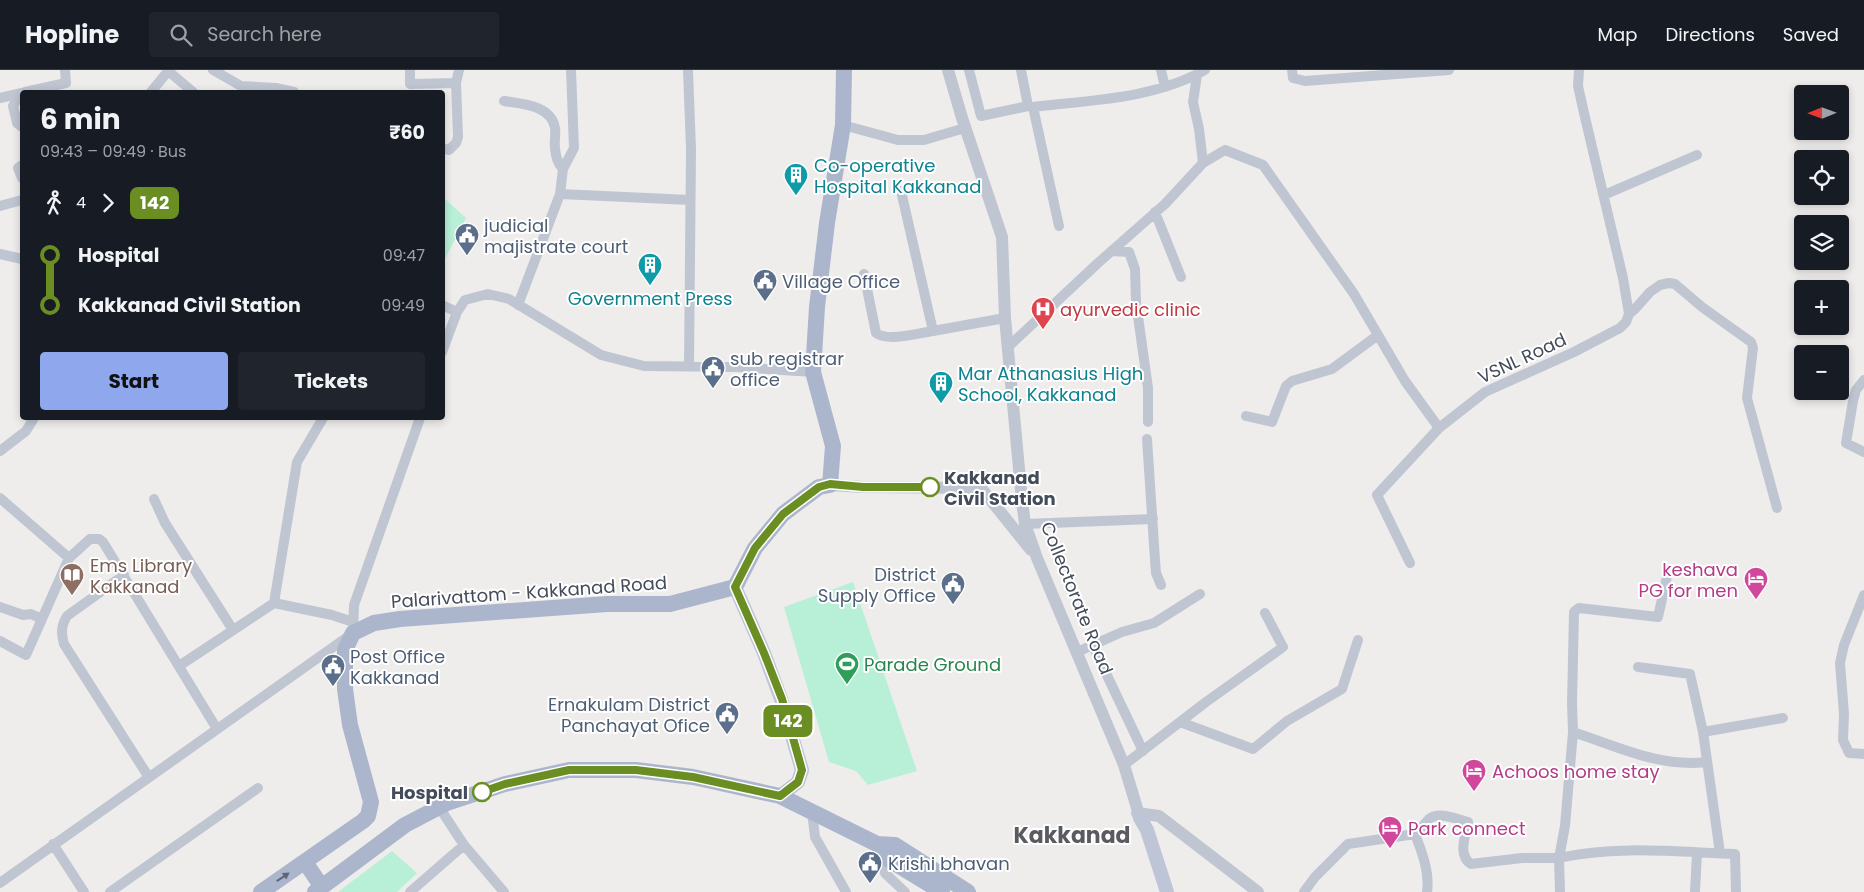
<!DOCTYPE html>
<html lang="en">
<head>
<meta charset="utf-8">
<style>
  :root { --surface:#171b24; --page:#20242c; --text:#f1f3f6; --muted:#9ea1a6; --line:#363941; --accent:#8ea7ed }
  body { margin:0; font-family:Poppins,sans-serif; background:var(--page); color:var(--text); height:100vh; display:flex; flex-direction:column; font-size:19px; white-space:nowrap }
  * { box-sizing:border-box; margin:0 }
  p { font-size:16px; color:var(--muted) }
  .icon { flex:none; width:28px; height:28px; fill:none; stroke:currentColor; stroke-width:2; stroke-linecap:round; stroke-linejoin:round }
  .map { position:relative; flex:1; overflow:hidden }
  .details { position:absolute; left:20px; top:20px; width:425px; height:330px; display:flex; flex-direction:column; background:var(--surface); border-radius:5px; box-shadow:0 2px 8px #0003 }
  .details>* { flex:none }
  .badge { padding:0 10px; border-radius:8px; font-size:18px; line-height:32px }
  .needle { width:32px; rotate:269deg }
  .tools { position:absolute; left:1794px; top:15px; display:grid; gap:10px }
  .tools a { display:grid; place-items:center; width:55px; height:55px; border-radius:5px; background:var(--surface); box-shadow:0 2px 8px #0003; font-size:25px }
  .map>.badge { position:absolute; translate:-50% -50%; box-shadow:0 0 0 2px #fff }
  .legs { display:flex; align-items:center; gap:8px; height:55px; padding:0 20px; font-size:16px }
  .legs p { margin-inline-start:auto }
  .head { display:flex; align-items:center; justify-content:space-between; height:85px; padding:0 20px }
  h1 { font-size:28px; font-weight:700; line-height:38px }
  .action { display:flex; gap:10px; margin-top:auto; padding:10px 20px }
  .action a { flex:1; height:58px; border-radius:5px; background:var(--accent); color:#111; font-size:20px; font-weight:700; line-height:58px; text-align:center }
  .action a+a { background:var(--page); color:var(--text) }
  ul { padding:0 20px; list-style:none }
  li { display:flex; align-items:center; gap:18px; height:50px; font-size:19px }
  li i { display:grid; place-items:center; width:8px; height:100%; margin:0 6px; background:currentColor }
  li i::after { content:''; width:12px; height:12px; margin:-6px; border:4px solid; border-radius:50%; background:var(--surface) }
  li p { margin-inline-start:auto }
  li:first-child i { background:linear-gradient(#0000 50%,currentColor 0) }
  li:last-child i { background:linear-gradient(currentColor 50%,#0000 0) }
  header { display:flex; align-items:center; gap:30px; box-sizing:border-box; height:70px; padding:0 25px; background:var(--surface); border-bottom:1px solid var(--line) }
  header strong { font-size:24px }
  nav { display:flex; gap:28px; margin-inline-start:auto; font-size:18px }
  .search { width:350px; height:45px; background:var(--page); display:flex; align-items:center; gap:12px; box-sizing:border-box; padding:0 18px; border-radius:5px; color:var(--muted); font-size:19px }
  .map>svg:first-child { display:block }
  .green { fill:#b8efd7 }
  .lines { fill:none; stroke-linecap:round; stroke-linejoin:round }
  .minor { stroke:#bfc6d2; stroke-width:10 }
  .tertiary { stroke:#bfc6d2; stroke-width:12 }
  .secondary { stroke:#bec5d6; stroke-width:14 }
  .primary { stroke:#abb6cd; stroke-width:16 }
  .oneway { fill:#5e6677 }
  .line-1-casing { stroke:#fff; stroke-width:11 }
  .line-1 { stroke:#6b8e23; stroke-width:8 }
  .stop-1-dot { fill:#fff; stroke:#6b8e23; stroke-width:2.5 }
  .labels { text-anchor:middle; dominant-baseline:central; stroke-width:4; stroke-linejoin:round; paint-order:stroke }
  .culture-label { font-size:18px; fill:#0d838f; stroke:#fff; text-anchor:start }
  .service-label { font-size:18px; fill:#4e5e75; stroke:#fff; text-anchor:start }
  .health-label { font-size:18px; fill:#be3a42; stroke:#fff; text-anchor:start }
  .street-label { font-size:18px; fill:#444c5a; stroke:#fff }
  .stop-label { font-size:18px; font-weight:bold; fill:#444c5a; stroke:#fff; text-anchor:start }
  .education-label { font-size:18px; fill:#785e54; stroke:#fff; text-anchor:start }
  .hotel-label { font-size:18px; fill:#b23c85; stroke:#fff; text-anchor:start }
  .leisure-label { font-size:18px; fill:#27864d; stroke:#fff; text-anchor:start }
  .district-label { font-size:22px; font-weight:bold; fill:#595b61; stroke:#fff }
</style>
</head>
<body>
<header>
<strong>Hopline</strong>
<div class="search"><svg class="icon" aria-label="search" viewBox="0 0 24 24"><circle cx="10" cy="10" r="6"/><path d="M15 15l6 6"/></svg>Search here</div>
<nav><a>Map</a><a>Directions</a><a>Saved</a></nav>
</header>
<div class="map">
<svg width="1864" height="822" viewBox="0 0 1864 822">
  <rect width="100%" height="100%" fill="#efedec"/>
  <path class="green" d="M443,127l23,21 -23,45z
    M853,512l64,189 -49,14 -12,-14 -27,-9 -45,-155z
    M392,781l25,22 -20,19h-59z"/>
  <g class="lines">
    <path class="minor" d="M167,0l26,22
      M213,0l28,16 35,2 18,4
      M410,0v14l46,-1
      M688,0l3,79 -2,217
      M969,0l12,46 47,-10 5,1c57,-7 121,-8 172,-37
      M1021,0l7,36
      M1161,0l4,17
      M1292,0l1,8 12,3 144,-11
      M25,22l41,-9 -1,-13
      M151,22l18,-22
      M20,24l-7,12 4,17 5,4
      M0,28l22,-5
      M504,31c18,3 47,4 51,27 1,7 -1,13 0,20 1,9 2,14 8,21l-3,25 -42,111
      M1033,37l26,119
      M843,55l55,15h26l41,-12
      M442,78l7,2 7,-7 2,-6 -2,-54 3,-13
      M1203,93l22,-13 38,15 91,129 51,87 34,47 46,-36 89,-40 46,-24 6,-6 3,-8 -6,-36 -39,-165 -6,-27 1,-16
      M22,95l-4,3 4,10
      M563,99l11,-21 -3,-78
      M901,121l32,140 72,-13
      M560,124l130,6
      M1604,125l93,-40
      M0,136l22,-6
      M1155,142l26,65
      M1112,181l17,1 6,17 1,33 12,86v34
      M0,184l22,5
      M864,204l12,59c11,9 43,0 57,-2
      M442,235l15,7
      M1629,244l6,-5 15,-17 10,-7 9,-2 6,1 27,23 49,35 2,6 -6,50 30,110
      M1008,277l90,-84 67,-59 38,-41 -4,-34 -6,-27 4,-27
      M442,282l15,-40 8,-12 23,-6 21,5 92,56 43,11 92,1 77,5
      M1864,310l-8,10 -3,11 -7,42 18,9
      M1246,346l26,6 14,-36 6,-5 40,-12 46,-34
      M1147,369l8,121 1,13 5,12
      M0,381l26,-20 8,-13
      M0,428l69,60 21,-19h9l4,3 114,187
      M154,429l11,24 68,107
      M1025,454l128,-5
      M1410,493l-33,-68 62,-67
      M124,505l-57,41c-6,10 -6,17 -3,28l84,132
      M1864,525l-20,50 -4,18 4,51 -1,26 6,13 15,1
      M274,533l58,12 21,7
      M0,537l23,8 8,-1 11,5
      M0,571l26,14 43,-97
      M1093,576l50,105
      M1077,582l45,-20 32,-9 46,-29
      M179,596l95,-63 23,-141 26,-44
      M1638,597l52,7 13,58 17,121
      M1180,652l73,27 34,-28 55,-32 16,-49
      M1573,662c43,14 87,36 133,30
      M1703,662l80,-14
      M1124,695l82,-63 77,-55 -18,-34
      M439,737l25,38 40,47
      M812,742l3,25 31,55
      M1415,764c7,18 15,39 12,58
      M53,774l31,48
      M880,784l5,19 20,19
      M0,813l353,-250 1,-28 66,-187
      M110,822l148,-104
      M410,822l54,-47
      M1304,822l11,-15 33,-33 67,-10c6,-4 9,-10 14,-15 9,-8 29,0 39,3 -2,13 -11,33 3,42l51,-6h37l6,-32 8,-94 -1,-29 2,-91 5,-4 79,9 10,-45
      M1560,822l-1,-34c57,-13 118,-6 176,-4l1,38
      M1695,822l2,-39"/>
    <path class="tertiary" d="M948,0l14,48 40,119 3,81 17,183 3,23 12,34 87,207 16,53
      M830,415l33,2 118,1 50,62
      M1137,743l22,3 99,76"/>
    <path class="secondary" d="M735,517l29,66 17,46 21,71 -4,12 -18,14
      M1140,748l7,12 20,62"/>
    <path class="primary" d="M877,774l9,14 56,34
      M305,792l17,25
      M261,822l102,-71 5,-5 3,-14 -21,-77 -5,-36v-39l8,-17 21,-10 26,-4 207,-15h63l65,-17 20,-39 28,-34 36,-27 11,-2 3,-39 -20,-74 4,-65 10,-84 16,-98 1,-55
      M315,822l90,-67 42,-22 58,-19 64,-14h67l57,7 87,19 97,48 18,1 73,47"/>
  </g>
  <defs><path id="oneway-solid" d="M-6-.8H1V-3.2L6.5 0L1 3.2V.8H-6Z" transform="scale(1.25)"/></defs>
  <use class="oneway" href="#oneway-solid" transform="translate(283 807) rotate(-34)"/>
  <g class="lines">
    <defs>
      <path id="line-1" d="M482,722l23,-8 64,-14h67l57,7 87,19 18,-14 4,-12 -20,-71 -18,-46 -29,-66 20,-39 28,-34 36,-27 11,-3 33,3h67"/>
    </defs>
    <use href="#line-1" class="line-1-casing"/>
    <use href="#line-1" class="line-1"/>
  </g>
  <defs>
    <symbol id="building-pin" viewBox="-11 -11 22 30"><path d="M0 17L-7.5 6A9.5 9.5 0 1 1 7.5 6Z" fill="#0f9aa8" stroke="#fff"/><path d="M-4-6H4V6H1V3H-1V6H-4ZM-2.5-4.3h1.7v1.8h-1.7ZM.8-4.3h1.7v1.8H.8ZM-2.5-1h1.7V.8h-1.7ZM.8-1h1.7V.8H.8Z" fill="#fff"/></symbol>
    <symbol id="civic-pin" viewBox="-11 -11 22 30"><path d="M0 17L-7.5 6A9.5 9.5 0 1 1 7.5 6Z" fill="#5c6f8a" stroke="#fff"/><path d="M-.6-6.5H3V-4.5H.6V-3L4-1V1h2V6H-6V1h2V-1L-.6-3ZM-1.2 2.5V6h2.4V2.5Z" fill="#fff"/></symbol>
    <symbol id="hospital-pin" viewBox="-11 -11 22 30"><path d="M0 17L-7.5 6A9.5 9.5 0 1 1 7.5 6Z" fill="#e0444e" stroke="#fff"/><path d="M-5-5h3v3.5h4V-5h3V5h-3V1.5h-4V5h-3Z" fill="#fff"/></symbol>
    <symbol id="library-pin" viewBox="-11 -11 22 30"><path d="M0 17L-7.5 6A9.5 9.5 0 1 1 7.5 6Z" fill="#8d6e63" stroke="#fff"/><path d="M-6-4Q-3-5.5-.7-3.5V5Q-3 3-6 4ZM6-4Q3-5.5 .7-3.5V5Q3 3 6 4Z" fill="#fff"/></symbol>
    <symbol id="hotel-pin" viewBox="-11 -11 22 30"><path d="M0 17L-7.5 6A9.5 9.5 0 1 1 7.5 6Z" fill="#d1479c" stroke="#fff"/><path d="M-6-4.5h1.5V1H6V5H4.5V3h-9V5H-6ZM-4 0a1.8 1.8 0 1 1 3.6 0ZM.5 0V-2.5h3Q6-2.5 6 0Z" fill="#fff"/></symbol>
    <symbol id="stadium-pin" viewBox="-11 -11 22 30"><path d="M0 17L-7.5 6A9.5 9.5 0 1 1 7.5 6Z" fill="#2e9e5b" stroke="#fff"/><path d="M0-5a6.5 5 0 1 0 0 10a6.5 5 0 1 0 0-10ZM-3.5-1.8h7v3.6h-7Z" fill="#fff"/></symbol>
  </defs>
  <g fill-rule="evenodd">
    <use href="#building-pin" x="782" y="91" width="28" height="38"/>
    <use href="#civic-pin" x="453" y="151" width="28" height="38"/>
    <use href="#building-pin" x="636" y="181" width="28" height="38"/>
    <use href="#civic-pin" x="751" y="197" width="28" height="38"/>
    <use href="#hospital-pin" x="1029" y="225" width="28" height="38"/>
    <use href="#civic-pin" x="699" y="284" width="28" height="38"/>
    <use href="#building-pin" x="927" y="299" width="28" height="38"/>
    <use href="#library-pin" x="58" y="491" width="28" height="38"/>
    <use href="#hotel-pin" x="1742" y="495" width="28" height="38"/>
    <use href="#civic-pin" x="939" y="500" width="28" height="38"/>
    <use href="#stadium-pin" x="833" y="580" width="28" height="38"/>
    <use href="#civic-pin" x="319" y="582" width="28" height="38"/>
    <use href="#civic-pin" x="713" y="630" width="28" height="38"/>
    <use href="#hotel-pin" x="1460" y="687" width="28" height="38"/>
    <use href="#hotel-pin" x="1376" y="744" width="28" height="38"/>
    <use href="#civic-pin" x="856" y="779" width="28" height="38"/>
  </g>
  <g class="stop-1-dot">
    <circle cx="930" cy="417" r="9"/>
    <circle cx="482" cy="722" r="9"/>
  </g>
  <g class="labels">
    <g class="culture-label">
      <text x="814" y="95">Co-operative<tspan x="814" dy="21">Hospital Kakkanad</tspan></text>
      <text x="650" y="228" text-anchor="middle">Government Press</text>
      <text x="958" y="303">Mar Athanasius High<tspan x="958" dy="21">School, Kakkanad</tspan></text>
    </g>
    <g class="service-label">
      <text x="484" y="155">judicial<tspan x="484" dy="21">majistrate court</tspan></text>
      <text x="782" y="211">Village Office</text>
      <text x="730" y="288">sub registrar<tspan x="730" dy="21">office</tspan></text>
      <text x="936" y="504" text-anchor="end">District<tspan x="936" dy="21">Supply Office</tspan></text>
      <text x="350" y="586">Post Office<tspan x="350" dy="21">Kakkanad</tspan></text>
      <text x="710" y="634" text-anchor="end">Ernakulam District<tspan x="710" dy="21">Panchayat Ofice</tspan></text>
      <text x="888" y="793">Krishi bhavan</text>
    </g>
    <g class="health-label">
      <text x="1060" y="239">ayurvedic clinic</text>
    </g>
    <g class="street-label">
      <text transform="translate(1522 288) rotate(-25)">VSNL Road</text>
      <text transform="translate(529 522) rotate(-4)">Palarivattom - Kakkanad Road</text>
      <text transform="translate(1077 528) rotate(68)">Collectorate Road</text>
    </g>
    <g class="stop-label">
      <text x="944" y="407">Kakkanad<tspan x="944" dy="21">Civil Station</tspan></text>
      <text x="468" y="722" text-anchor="end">Hospital</text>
    </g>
    <g class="education-label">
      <text x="90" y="495">Ems Library<tspan x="90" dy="21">Kakkanad</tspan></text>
    </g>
    <g class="hotel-label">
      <text x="1738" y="499" text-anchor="end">keshava<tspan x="1738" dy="21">PG for men</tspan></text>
      <text x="1492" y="701">Achoos home stay</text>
      <text x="1408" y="758">Park connect</text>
    </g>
    <g class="leisure-label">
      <text x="864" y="594">Parade Ground</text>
    </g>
    <g class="district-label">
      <text x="1072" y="765">Kakkanad</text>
    </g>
  </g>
</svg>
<div class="tools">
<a><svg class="needle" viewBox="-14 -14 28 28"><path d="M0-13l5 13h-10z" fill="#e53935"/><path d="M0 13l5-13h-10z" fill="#9ea1a6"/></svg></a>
<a><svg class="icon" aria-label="locate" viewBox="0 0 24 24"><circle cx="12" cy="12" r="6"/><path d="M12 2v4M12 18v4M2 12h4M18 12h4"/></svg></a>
<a><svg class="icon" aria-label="layers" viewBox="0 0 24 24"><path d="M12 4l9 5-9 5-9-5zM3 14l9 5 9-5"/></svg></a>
<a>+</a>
<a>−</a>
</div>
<b class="badge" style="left:788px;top:651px;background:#6b8e23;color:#fff">142</b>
<section class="details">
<div class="head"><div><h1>6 min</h1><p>09:43 – 09:49 · Bus</p></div><b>₹60</b></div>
<div class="legs"><svg class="icon" aria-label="walk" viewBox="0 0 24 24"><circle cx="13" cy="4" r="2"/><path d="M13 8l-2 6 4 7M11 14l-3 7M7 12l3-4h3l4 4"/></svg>4<svg class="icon" aria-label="forward" viewBox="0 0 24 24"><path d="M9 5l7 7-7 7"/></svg><b class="badge" style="background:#6b8e23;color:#fff">142</b></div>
<ul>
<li><i style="color:#6b8e23"></i><b>Hospital</b><p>09:47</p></li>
<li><i style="color:#6b8e23"></i><b>Kakkanad Civil Station</b><p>09:49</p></li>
</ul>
<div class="action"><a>Start</a><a>Tickets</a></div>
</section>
</div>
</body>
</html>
